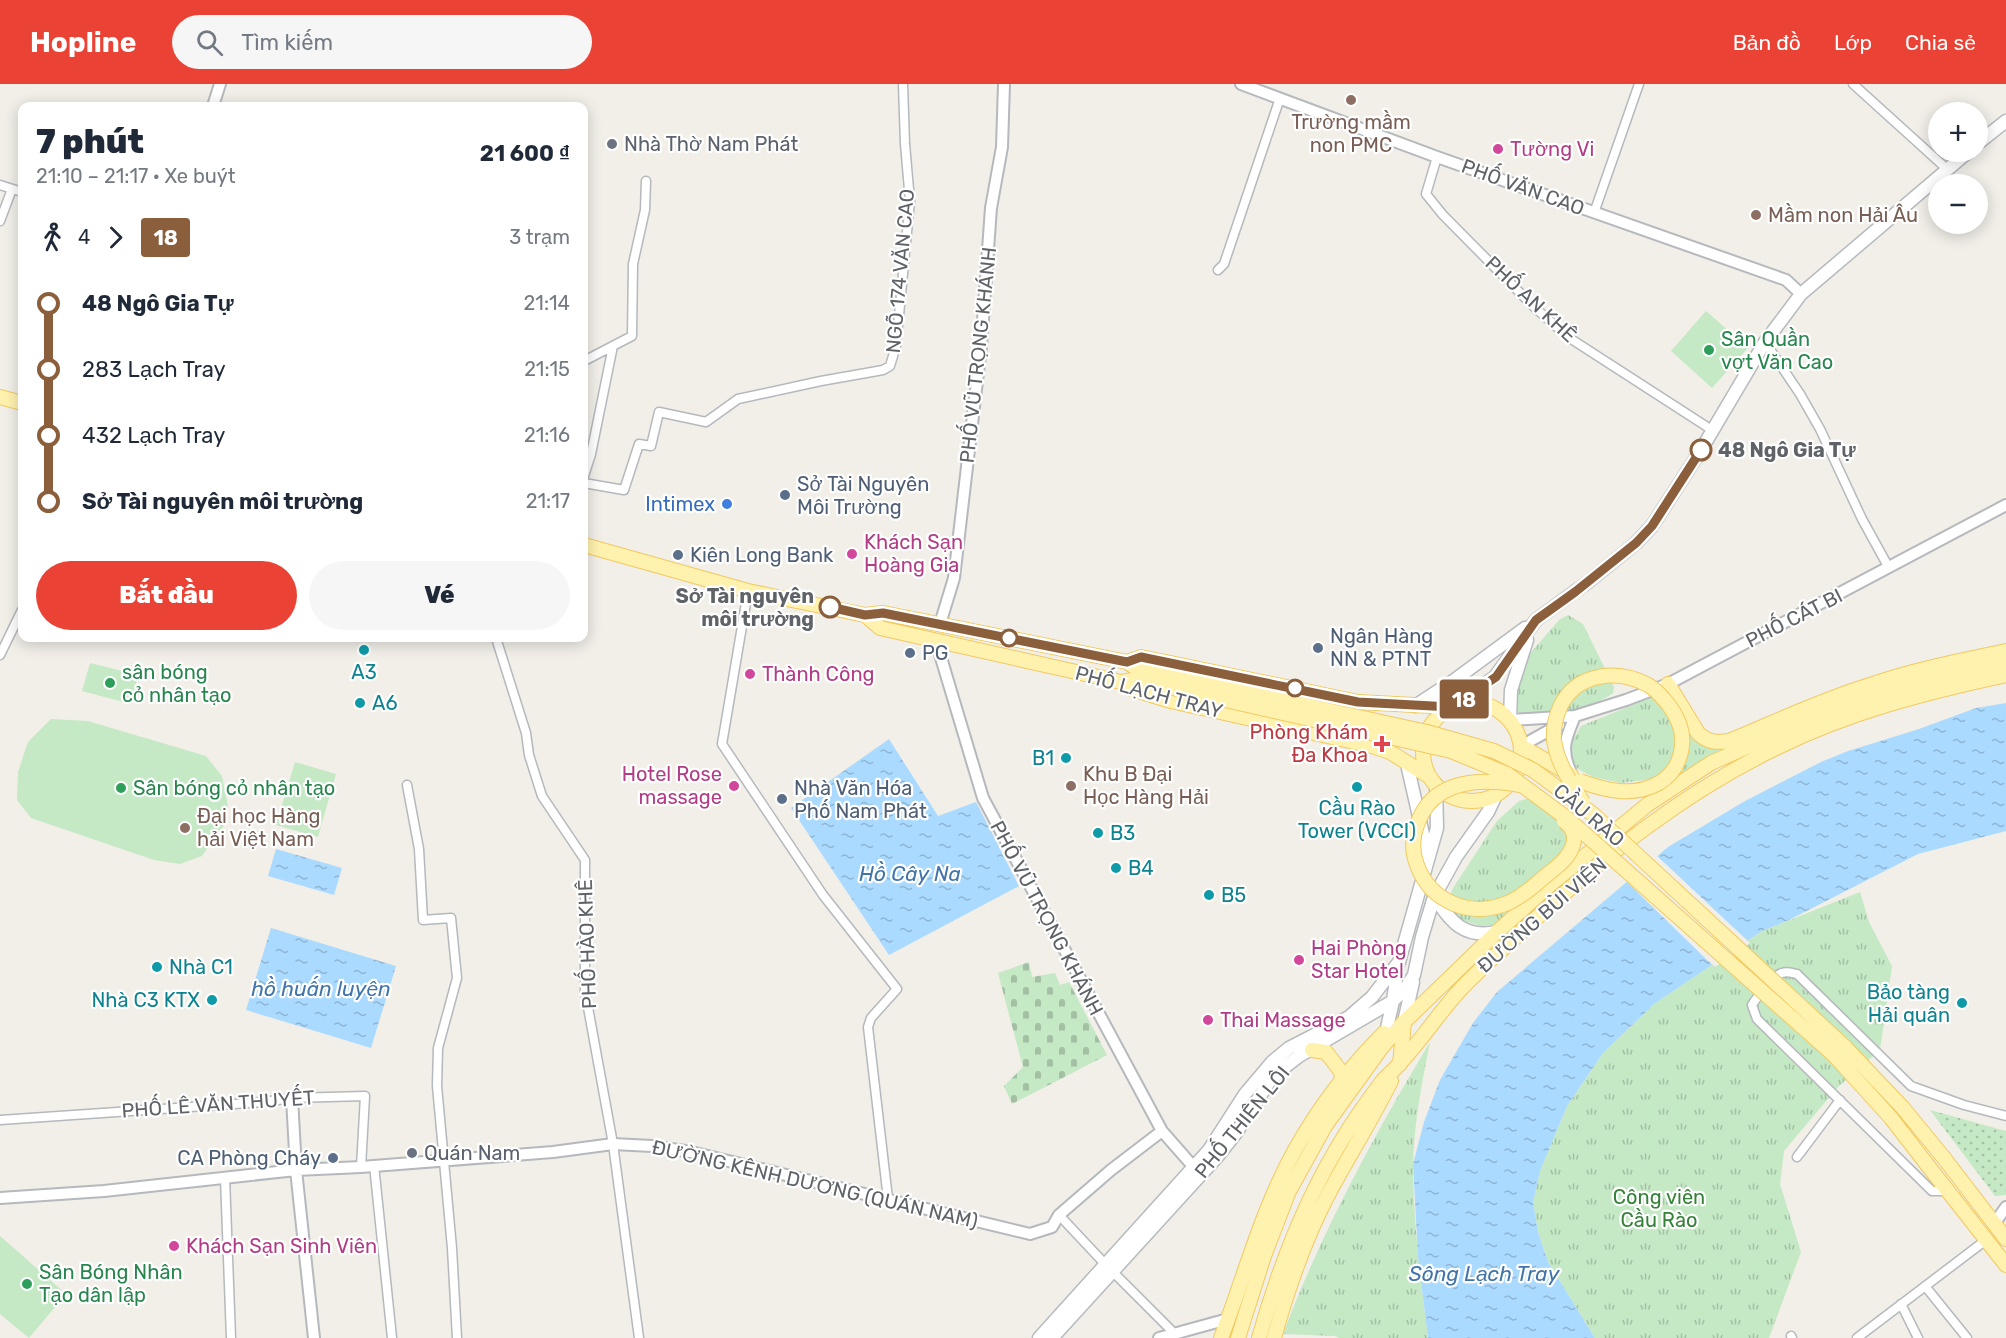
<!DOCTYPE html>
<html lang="vi">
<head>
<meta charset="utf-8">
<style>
  :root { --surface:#fff; --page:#f6f6f7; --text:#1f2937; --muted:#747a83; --accent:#ea4335 }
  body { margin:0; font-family:Rubik,sans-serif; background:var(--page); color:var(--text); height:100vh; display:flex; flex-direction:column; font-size:22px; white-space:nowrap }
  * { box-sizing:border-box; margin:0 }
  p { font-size:20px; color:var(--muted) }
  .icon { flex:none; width:33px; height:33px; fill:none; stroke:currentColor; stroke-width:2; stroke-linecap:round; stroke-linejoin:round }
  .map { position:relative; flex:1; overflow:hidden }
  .details { position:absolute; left:18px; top:18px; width:570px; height:540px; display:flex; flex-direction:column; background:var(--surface); border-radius:12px; box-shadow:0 3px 15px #0003 }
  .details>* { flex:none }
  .badge { padding:0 12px; border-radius:4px; font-size:21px; line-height:39px }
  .fabs { position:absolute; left:1928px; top:18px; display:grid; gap:12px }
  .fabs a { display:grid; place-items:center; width:60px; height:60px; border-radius:50%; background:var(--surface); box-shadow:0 3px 15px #0003; font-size:30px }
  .map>.badge { position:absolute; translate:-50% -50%; box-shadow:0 0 0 3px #fff }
  .legs { display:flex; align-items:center; gap:9px; height:66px; padding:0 18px; font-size:20px }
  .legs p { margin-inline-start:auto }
  .head { display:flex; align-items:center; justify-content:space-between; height:102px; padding:0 18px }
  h1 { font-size:33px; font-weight:800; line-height:45px }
  .action { display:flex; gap:12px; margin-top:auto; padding:12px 18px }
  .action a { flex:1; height:69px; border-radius:36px; background:var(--accent); color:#fff; font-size:24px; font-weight:800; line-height:69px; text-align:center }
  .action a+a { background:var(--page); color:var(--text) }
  ul { padding:0 18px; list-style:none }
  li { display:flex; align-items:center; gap:21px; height:66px; font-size:22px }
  li i { display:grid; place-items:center; width:9px; height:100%; margin:0 8px; background:currentColor }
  li i::after { content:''; width:15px; height:15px; margin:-8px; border:4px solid; border-radius:50%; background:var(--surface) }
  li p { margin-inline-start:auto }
  li:first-child i { background:linear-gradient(#0000 50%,currentColor 0) }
  li:last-child i { background:linear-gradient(currentColor 50%,#0000 0) }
  header { display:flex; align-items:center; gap:36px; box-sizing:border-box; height:84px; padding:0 30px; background:var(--accent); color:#fff }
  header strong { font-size:28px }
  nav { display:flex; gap:33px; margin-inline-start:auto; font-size:21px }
  .search { width:420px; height:54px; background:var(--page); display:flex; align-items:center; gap:15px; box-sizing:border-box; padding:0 21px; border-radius:33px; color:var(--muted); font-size:22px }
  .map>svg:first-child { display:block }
  .grass { fill:url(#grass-dots) }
  .cemetery { fill:url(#cemetery-stones) }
  .park { fill:url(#park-tufts) }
  .pitch { fill:#c5e8c5 }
  .water { fill:url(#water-ripples) }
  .pier { fill:#f1efe8 }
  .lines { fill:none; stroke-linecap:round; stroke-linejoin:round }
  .minor-casing { stroke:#b5b8bc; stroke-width:11 }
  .tertiary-casing { stroke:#b5b8bc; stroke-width:14 }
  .secondary-casing { stroke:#b6babf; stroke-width:15 }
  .primary-casing { stroke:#f2c960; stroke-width:16 }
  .minor { stroke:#fff; stroke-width:8 }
  .tertiary { stroke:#fff; stroke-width:10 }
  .secondary { stroke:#fff; stroke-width:12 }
  .primary { stroke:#fff2af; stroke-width:14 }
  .primary-bridge-casing { stroke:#f2c960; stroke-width:16; stroke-linecap:butt }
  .primary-bridge { stroke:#fff2af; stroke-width:14 }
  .line-1-casing { stroke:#fff; stroke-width:14 }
  .line-1 { stroke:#8b5e3c; stroke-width:9 }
  .education-dot { fill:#8d6e63; stroke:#fff; stroke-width:2 }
  .worship-dot { fill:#6b7280; stroke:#fff; stroke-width:2 }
  .hotel-dot { fill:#d1479c; stroke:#fff; stroke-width:2 }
  .leisure-dot { fill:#2e9e5b; stroke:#fff; stroke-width:2 }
  .stop-1-dot { fill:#fff; stroke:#8b5e3c; stroke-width:3 }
  .service-dot { fill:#5c6f8a; stroke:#fff; stroke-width:2 }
  .shop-dot { fill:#3f7fe0; stroke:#fff; stroke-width:2 }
  .culture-dot { fill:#0f9aa8; stroke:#fff; stroke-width:2 }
  .health-dot { fill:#e0444e; stroke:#fff; stroke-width:2 }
  .labels { text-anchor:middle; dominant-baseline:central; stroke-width:4.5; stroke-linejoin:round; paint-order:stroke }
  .education-label { font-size:20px; fill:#785e54; stroke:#fff; text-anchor:start }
  .worship-label { font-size:20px; fill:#5b616d; stroke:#fff; text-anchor:start }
  .hotel-label { font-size:20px; fill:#b23c85; stroke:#fff; text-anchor:start }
  .street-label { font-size:20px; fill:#5f6368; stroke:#fff }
  .leisure-label { font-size:20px; fill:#27864d; stroke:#fff; text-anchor:start }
  .stop-label { font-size:20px; font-weight:bold; fill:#5f6368; stroke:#fff; text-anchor:start }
  .service-label { font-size:20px; fill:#4e5e75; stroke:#fff; text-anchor:start }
  .shop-label { font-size:20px; fill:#366cbe; stroke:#fff; text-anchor:end }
  .culture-label { font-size:20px; fill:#0d838f; stroke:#fff; text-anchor:start }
  .health-label { font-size:20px; fill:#be3a42; stroke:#fff; text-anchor:end }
  .park-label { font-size:20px; fill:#348238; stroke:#fff }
  .water-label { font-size:21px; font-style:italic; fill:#4174aa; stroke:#fff }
</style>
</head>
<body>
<header>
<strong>Hopline</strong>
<div class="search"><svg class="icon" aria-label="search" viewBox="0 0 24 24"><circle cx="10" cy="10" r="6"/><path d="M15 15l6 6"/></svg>Tìm kiếm</div>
<nav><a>Bản đồ</a><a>Lớp</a><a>Chia sẻ</a></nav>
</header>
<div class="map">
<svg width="2006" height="1254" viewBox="0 0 2006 1254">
  <defs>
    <pattern id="grass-dots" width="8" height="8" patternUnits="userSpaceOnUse" patternTransform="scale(1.5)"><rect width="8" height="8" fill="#c5e8c5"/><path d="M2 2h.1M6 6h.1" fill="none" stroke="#a3c0a4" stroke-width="1.8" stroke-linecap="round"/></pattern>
    <pattern id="cemetery-stones" width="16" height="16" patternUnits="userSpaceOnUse" patternTransform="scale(1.5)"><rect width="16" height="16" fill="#c5e8c5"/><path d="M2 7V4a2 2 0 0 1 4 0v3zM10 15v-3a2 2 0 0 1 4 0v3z" fill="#a3c0a4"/></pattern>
    <pattern id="park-tufts" width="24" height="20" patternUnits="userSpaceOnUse" patternTransform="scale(1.5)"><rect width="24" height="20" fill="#c5e8c5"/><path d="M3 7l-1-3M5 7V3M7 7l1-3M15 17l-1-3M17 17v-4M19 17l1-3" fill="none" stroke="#a3c0a4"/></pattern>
    <pattern id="water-ripples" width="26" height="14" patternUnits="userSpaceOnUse" patternTransform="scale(1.5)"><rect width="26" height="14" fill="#aadaff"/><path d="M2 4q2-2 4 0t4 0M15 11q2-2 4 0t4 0" fill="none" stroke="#8eb4d2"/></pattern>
  </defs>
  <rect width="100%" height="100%" fill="#f1efe8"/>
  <path class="grass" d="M1930,1026l76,21v64l-11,1z"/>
  <path class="cemetery" d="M1029,878l3,15 23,-4 5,12 9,-3 38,73 -95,49 -8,-18 19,-19 -25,-94z"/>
  <path class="park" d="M1568,531l15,9 31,63 -1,6c-21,16 -75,30 -99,17l7,-46 38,-44z
    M1662,609l5,1 27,44 13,10 17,-1 -47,31 -26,1 -30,4 -28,-6 -15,-8 -7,-9 -1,-15 11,-19z
    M1534,713l47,35 1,11 -10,18 -75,64 -16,1 -20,-6 -9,-10 -2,-14 3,-8 44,-67 22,-20z
    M1860,808l9,30 23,44 -12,84 -42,37 -54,64 -4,33 21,68 -32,86h-174l-47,-76 -10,-30 -5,-30 7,-31 27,-65 36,-53 51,-49 108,-73z
    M1430,958c-8,40 -16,81 -17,122 0,58 8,117 15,174h-89l-4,-2 -52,-2c39,-103 91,-199 147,-292z"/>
  <path class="pitch" d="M1706,227l42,37 -36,40 -41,-37z
    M90,579l48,12 -7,29 -49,-13z
    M51,635l37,2 118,35 16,20 6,30 -5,21 -21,29 -22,8 -26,-4 -123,-42 -14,-18 1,-28 10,-30z
    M295,678l41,12 -18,63 -42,-12z
    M0,1152l66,58 -37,44 -29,-24z"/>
  <path class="water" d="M2006,619v128l-88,23 -129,66 -27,11 -108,73 -51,49 -36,53 -27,65 -7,31 5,30 10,30 47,76h-167l-10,-81 -5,-93 11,-42 16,-42 33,-57 24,-31 171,-145 77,-46 76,-39 27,-11 71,-22 57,-21z
    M889,655l49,77 38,-14 43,84 -130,69 -98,-147z
    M276,765l66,19 -8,27 -66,-19z
    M271,844l125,38 -25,82 -125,-38z"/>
  <path class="pier" d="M1655,770l95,89 -35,24 -9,-8 -81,-79z"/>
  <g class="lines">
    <defs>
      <path id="minor" d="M1853,0l94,85
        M1437,73l-11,37 17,21 90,91 35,31 144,93
        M0,101l22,7
        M1594,129l45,-129
        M0,137l12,-32
        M1218,186l6,-6 56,-166
        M1765,258l35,52 20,35 42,90 27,49
        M584,277l48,-25 1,-72 12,-54 1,-29
        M584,392l7,-22 22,-108
        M584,399l40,7 15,-46 12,2 8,-34 47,10 32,-23 83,-18 62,-11 7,-4 6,-20 14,-145 -5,-57 -2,-60
        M748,507l-26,153 101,151 74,94 -26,29 -3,9 20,172
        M496,554l30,95 3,22 13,41 43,64v131l28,153 26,194
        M0,571l22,-45
        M407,701l12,64 4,71 28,-2 6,60 -19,70 -1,38 15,162 5,90
        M0,1036l263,-18 29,-4 73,-2 -4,71
        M1797,1073l43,-57
        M374,1081l18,173
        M225,1094l6,160
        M1948,1107h-16l-175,-172 -5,-14c5,-8 22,-30 30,-32 5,-2 10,0 15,1l114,112 53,19 42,11
        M1059,1131l46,49 69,69
        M1925,1202l42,52
        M1901,1220l17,34
        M1791,1252l1,2
        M1857,1254l129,-98"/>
      <path id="tertiary" d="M1241,0l196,73 349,123 15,14
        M213,22l7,-22
        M940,540l14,-46 27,-231 10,-139 11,-61 2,-63
        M936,557l47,157 179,333 36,41
        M1510,636l65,-4 51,-16 42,-16 338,-179
        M1521,662l38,-21
        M1570,686c-10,-22 -3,-34 5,-54
        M292,1014l4,72 18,168
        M0,1114l104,-7 192,-21 65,-3 192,-15 60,-8 39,2 39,6 339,82 22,-7 7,-12 52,-45 51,-39
        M1994,1140l12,-17
        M1159,1254l69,-19"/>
      <path id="secondary" d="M1977,60l29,-23
        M1415,622l38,-25 72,-53
        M1451,623l44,-30 41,-57 52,-38 48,-39 16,-17 49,-76 64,-108 36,-48 167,-142
        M1510,636l1,-30 16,-50
        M1407,680l21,92
        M1434,813c18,25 29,42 63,35
        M1404,938l9,-40
        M1384,957l9,-40 5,-37
        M1039,1254l170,-188 36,-56 27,-32 17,-14 60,-31 23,-20 27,-35 38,-134 -1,-44
        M1052,1254l165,-181 19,-24 33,-51 12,-12 18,-14 94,-55 12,-12 9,-14 8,-38 12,-40 22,-40 32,-45 8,-17"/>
      <path id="primary" d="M0,313l22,6
        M584,461l164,46 117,24 18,-2 244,49 14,-5 217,45 93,5
        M865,531l15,13 241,54 11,7 39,12 201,45 18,6 40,25
        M1127,578l9,6 31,7
        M1121,598l15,-3 28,7
        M1668,600l30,49c9,9 18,10 31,8 46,-19 90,-40 138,-55 45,-16 92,-25 139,-35
        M1423 668a49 49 0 1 1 98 0a49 49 0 1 1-98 0Z
        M1521,662l50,29
        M1312,966l14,2 16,21 -1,8
        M1400,980l4,-42
        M1944,1074l62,81
        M1929,1083l77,98
        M1221,1254c24,-63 41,-129 74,-188 24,-43 54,-82 89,-117
        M1238,1254l26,-82 25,-65 36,-65 57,-79 22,-25 93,-90 55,-49 95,-78 64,-42 109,-49 60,-20 55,-15 71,-16
        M1259,1254c20,-71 47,-141 86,-203 11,-18 24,-36 36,-52 5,-7 13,-12 18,-19 22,-23 39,-50 60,-73 23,-25 49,-46 73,-69 74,-67 153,-130 244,-174 73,-36 151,-56 230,-73
        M1274,1254c14,-51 31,-100 56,-147 20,-37 42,-72 61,-110"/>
    </defs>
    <use href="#minor" class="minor-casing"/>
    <use href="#tertiary" class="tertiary-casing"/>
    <use href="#secondary" class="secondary-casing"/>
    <use href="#primary" class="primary-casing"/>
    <use href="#minor" class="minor"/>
    <use href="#tertiary" class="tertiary"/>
    <use href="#secondary" class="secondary"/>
    <use href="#primary" class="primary"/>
    <defs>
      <path id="primary-bridge" d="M1167,591l260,57 67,19 39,19 61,45 251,232 58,61 41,50
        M1164,602l287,65 56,23 61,45 266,236 57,63 38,49
        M1580,697c26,10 54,16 79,2 15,-9 21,-21 23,-37 2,-15 -5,-30 -14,-42 -6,-7 -12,-15 -20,-19 -29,-16 -70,-13 -87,20 -5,11 -8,24 -7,35 3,23 17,43 29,62
        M1520,701c-40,-7 -88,-6 -103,40 -5,13 -5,27 0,40 14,38 55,54 93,37 12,-6 23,-15 33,-24 11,-9 26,-19 30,-33 3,-11 -1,-18 -9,-24"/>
    </defs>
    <use href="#primary-bridge" class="primary-bridge-casing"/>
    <use href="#primary-bridge" class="primary-bridge"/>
  </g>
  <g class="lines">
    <defs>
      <path id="line-1" d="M830,523l35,8 18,-2 244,49 14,-5 217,45 93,5 45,-30 40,-57 39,-28 61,-49 16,-17 49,-76"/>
    </defs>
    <use href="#line-1" class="line-1-casing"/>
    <use href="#line-1" class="line-1"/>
  </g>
  <g class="education-dot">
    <circle cx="1351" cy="16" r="6"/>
    <circle cx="1756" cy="131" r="6"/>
    <circle cx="1071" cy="702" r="6"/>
    <circle cx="185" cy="744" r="6"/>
  </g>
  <g class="worship-dot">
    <circle cx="612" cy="60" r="6"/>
    <circle cx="412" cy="1069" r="6"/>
  </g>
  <g class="hotel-dot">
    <circle cx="1498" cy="65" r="6"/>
    <circle cx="852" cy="470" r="6"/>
    <circle cx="750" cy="590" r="6"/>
    <circle cx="734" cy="702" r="6"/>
    <circle cx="1299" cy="876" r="6"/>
    <circle cx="1208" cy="936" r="6"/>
    <circle cx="174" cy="1162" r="6"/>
  </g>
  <g class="leisure-dot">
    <circle cx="1709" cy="266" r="6"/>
    <circle cx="110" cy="599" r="6"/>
    <circle cx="121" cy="704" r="6"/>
    <circle cx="27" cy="1200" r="6"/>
  </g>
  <g class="stop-1-dot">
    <circle cx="1701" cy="366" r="10"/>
    <circle cx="830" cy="523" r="10"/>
    <circle cx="1009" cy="554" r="8"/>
    <circle cx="1295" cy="604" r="8"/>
  </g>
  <g class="service-dot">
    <circle cx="785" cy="411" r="6"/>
    <circle cx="678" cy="471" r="6"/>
    <circle cx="1318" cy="564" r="6"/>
    <circle cx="910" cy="569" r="6"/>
    <circle cx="782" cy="715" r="6"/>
    <circle cx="333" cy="1074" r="6"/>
  </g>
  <circle class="shop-dot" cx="727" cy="420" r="6"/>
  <g class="culture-dot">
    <circle cx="364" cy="566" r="6"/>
    <circle cx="360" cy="619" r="6"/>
    <circle cx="1066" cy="674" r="6"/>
    <circle cx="1357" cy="703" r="6"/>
    <circle cx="1098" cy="749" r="6"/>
    <circle cx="1116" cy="784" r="6"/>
    <circle cx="1209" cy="811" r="6"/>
    <circle cx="157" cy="883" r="6"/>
    <circle cx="212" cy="916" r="6"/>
    <circle cx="1962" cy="919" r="6"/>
  </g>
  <path class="health-dot" d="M1379 651h6v6h6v6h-6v6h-6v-6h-6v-6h6z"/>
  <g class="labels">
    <g class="education-label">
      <text x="1351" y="38" text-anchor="middle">Trường mầm<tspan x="1351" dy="23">non PMC</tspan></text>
      <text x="1768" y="131">Mầm non Hải Âu</text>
      <text x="1083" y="690">Khu B Đại<tspan x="1083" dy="23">Học Hàng Hải</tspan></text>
      <text x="197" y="732">Đại học Hàng<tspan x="197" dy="23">hải Việt Nam</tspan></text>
    </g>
    <g class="worship-label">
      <text x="624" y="60">Nhà Thờ Nam Phát</text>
      <text x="424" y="1069">Quán Nam</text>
    </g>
    <g class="hotel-label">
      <text x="1510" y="65">Tường Vi</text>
      <text x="864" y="458">Khách Sạn<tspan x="864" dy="23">Hoàng Gia</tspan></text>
      <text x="762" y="590">Thành Công</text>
      <text x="722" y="690" text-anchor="end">Hotel Rose<tspan x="722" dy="23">massage</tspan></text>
      <text x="1311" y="864">Hai Phòng<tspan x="1311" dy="23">Star Hotel</tspan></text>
      <text x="1220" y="936">Thai Massage</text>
      <text x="186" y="1162">Khách Sạn Sinh Viên</text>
    </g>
    <g class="street-label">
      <text transform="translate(1523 103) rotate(20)">PHỐ VĂN CAO</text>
      <text transform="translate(900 187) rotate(-85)">NGÕ 174 VĂN CAO</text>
      <text transform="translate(1531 215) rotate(43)">PHỐ AN KHÊ</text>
      <text transform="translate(978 271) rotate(-84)">PHỐ VŨ TRỌNG KHÁNH</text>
      <text transform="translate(1794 534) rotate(-27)">PHỐ CÁT BI</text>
      <text transform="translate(1149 608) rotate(15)">PHỐ LẠCH TRAY</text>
      <text transform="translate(1589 731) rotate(40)">CẦU RÀO</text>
      <text transform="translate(1542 831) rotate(-41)">ĐƯỜNG BÙI VIỆN</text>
      <text transform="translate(1047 834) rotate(62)">PHỐ VŨ TRỌNG KHÁNH</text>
      <text transform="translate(587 860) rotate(-92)">PHỐ HÀO KHÊ</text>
      <text transform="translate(218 1020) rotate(-4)">PHỐ LÊ VĂN THUYẾT</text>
      <text transform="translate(1242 1038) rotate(-51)">PHỐ THIÊN LÔI</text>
      <text transform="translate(815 1100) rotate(13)">ĐƯỜNG KÊNH DƯƠNG (QUÁN NAM)</text>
    </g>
    <g class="leisure-label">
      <text x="1721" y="255">Sân Quần<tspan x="1721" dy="23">vợt Văn Cao</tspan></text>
      <text x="122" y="588">sân bóng<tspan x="122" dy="23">cỏ nhân tạo</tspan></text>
      <text x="133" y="704">Sân bóng cỏ nhân tạo</text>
      <text x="39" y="1188">Sân Bóng Nhân<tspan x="39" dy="23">Tạo dân lập</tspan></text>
    </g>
    <g class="stop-label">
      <text x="1718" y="366">48 Ngô Gia Tự</text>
      <text x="814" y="512" text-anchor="end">Sở Tài nguyên<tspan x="814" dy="23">môi trường</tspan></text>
    </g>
    <g class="service-label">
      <text x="797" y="400">Sở Tài Nguyên<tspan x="797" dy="23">Môi Trường</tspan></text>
      <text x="690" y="471">Kiên Long Bank</text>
      <text x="1330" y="552">Ngân Hàng<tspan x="1330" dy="23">NN &amp; PTNT</tspan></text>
      <text x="922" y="569">PG</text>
      <text x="794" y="704">Nhà Văn Hóa<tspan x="794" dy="23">Phố Nam Phát</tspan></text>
      <text x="321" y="1074" text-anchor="end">CA Phòng Cháy</text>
    </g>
    <g class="shop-label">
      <text x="715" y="420">Intimex</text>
    </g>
    <g class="culture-label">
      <text x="364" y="588" text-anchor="middle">A3</text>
      <text x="372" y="619">A6</text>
      <text x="1054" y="674" text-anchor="end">B1</text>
      <text x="1357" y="724" text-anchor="middle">Cầu Rào<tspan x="1357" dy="23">Tower (VCCI)</tspan></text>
      <text x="1110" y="749">B3</text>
      <text x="1128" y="784">B4</text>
      <text x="1221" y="811">B5</text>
      <text x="169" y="883">Nhà C1</text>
      <text x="1950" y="908" text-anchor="end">Bảo tàng<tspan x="1950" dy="23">Hải quân</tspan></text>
      <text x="200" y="916" text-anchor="end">Nhà C3 KTX</text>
    </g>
    <g class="health-label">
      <text x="1368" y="648">Phòng Khám<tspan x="1368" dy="23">Đa Khoa</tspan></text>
    </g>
    <g class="park-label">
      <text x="1659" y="1113">Công viên<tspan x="1659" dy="23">Cầu Rào</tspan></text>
    </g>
    <g class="water-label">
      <text x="910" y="789">Hồ Cây Na</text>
      <text x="321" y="904">hồ huấn luyện</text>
      <text x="1484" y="1189">Sông Lạch Tray</text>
    </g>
  </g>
</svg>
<div class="fabs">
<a>+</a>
<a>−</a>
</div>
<b class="badge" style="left:1464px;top:615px;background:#8b5e3c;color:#fff">18</b>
<section class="details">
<div class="head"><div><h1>7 phút</h1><p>21:10 – 21:17 · Xe buýt</p></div><b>21 600 ₫</b></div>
<div class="legs"><svg class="icon" aria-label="walk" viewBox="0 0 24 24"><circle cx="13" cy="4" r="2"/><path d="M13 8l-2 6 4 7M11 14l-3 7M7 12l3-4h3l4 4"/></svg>4<svg class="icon" aria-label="forward" viewBox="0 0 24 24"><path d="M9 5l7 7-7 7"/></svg><b class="badge" style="background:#8b5e3c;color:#fff">18</b><p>3 trạm</p></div>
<ul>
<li><i style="color:#8b5e3c"></i><b>48 Ngô Gia Tự</b><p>21:14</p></li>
<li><i style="color:#8b5e3c"></i><span>283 Lạch Tray</span><p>21:15</p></li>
<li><i style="color:#8b5e3c"></i><span>432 Lạch Tray</span><p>21:16</p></li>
<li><i style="color:#8b5e3c"></i><b>Sở Tài nguyên môi trường</b><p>21:17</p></li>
</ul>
<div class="action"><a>Bắt đầu</a><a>Vé</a></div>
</section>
</div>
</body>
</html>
